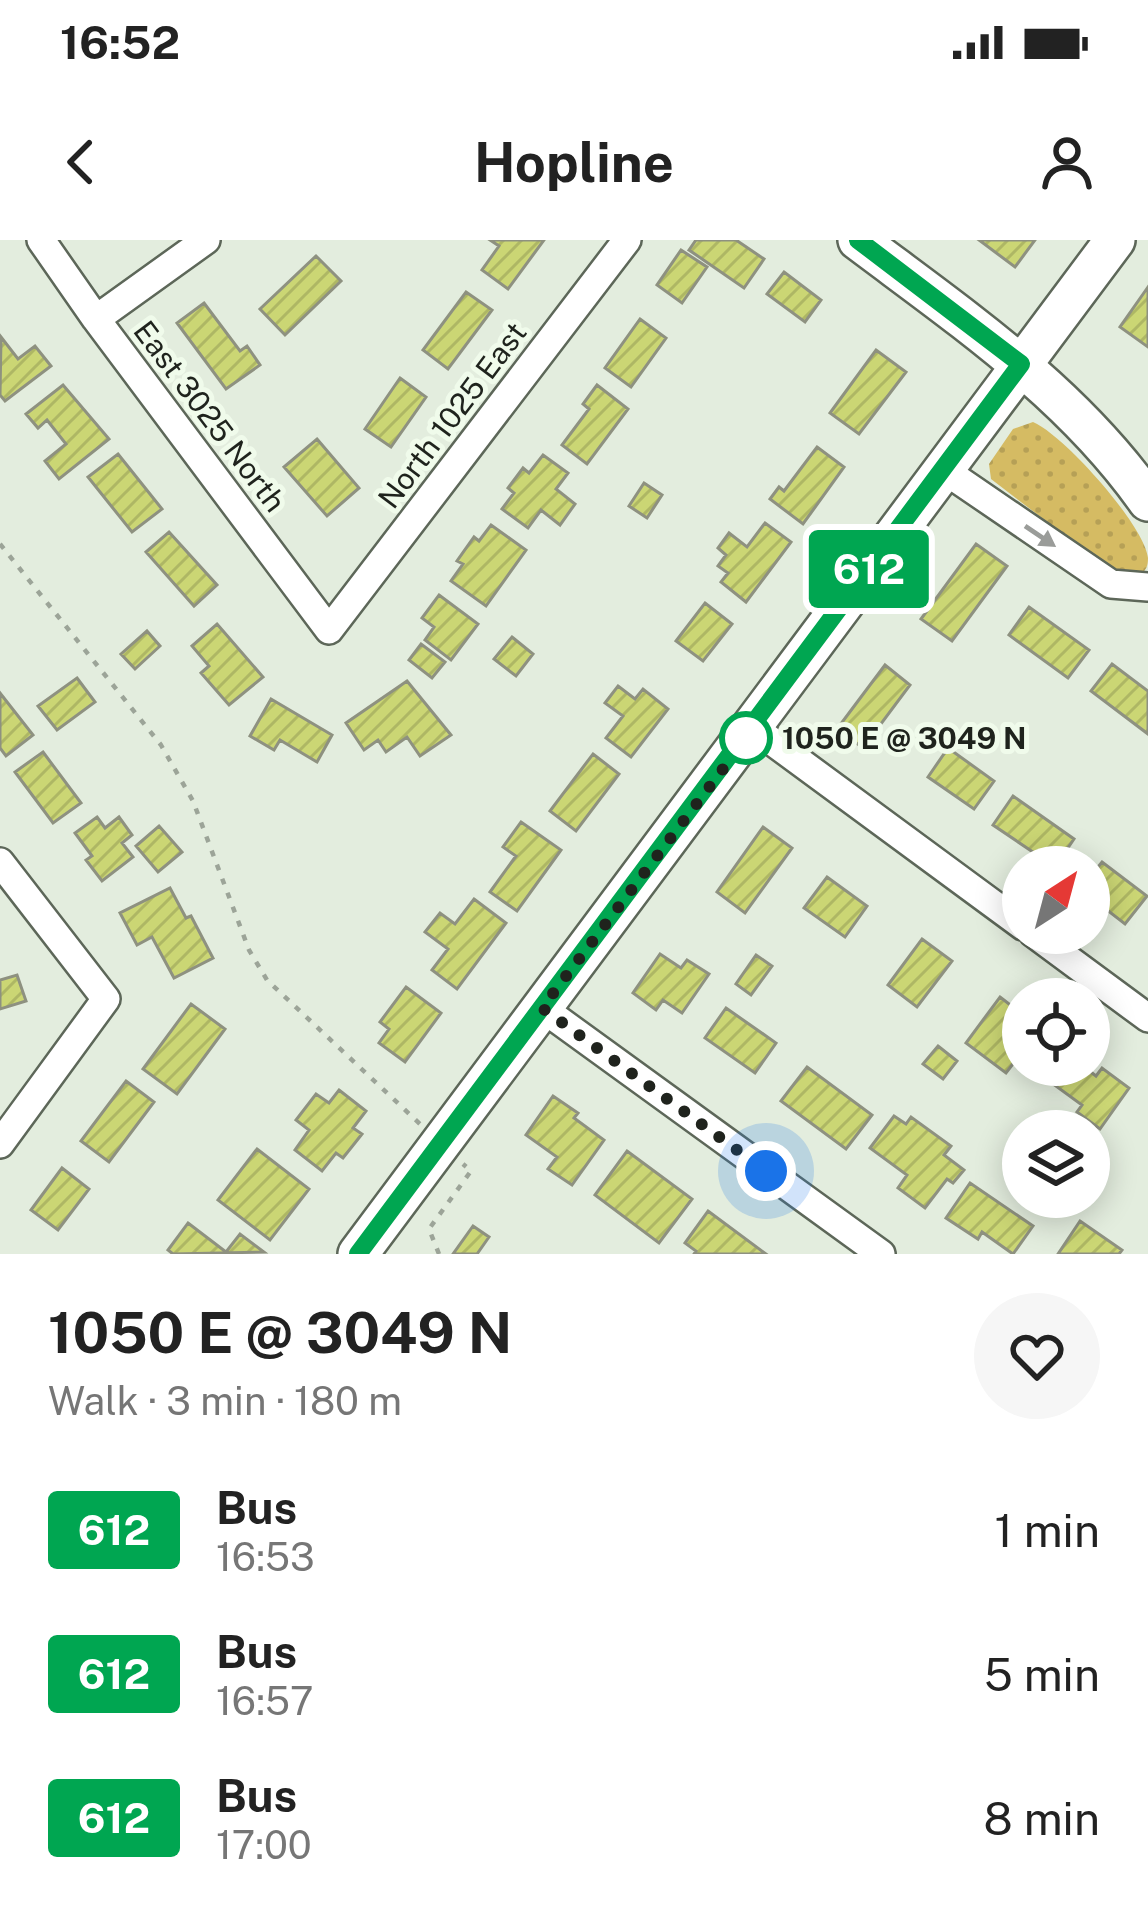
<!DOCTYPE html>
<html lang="en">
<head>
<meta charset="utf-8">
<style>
  :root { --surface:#fff; --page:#f6f6f6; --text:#222; --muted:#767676 }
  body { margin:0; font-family:"Public Sans",sans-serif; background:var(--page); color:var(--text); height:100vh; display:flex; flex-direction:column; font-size:45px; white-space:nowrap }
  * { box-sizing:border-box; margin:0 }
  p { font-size:39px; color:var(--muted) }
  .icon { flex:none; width:66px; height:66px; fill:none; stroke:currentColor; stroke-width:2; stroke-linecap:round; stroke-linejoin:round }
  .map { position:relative; height:1014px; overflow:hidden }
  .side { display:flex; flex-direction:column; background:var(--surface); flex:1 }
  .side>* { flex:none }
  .badge { padding:0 24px; border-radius:9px; font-size:42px; line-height:78px }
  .needle { width:78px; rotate:36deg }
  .tools { position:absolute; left:1002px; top:606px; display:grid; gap:24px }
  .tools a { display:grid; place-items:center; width:108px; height:108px; border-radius:50%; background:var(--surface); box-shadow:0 6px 30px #0003; font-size:60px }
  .you { position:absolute; width:60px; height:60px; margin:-30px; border:9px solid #fff; border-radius:50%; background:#1a73e8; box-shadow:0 0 0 18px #1a73e833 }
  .map>.badge { position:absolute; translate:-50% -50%; box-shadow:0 0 0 6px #fff }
  .round { display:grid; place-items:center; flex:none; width:126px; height:126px; border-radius:63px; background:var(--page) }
  .head { display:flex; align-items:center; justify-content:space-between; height:204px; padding:0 48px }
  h1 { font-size:57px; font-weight:700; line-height:90px }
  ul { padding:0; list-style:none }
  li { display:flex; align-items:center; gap:36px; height:144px; padding:0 48px }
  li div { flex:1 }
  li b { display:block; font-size:45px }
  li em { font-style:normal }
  li .badge { min-width:132px; font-weight:700; text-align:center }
  .status { display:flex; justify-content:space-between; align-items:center; height:84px; padding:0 60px; background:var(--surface); direction:ltr }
  .status svg { height:33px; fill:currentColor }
  header { display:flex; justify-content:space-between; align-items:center; height:156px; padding:0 48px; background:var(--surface); font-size:54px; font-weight:700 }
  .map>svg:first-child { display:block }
  .park { fill:url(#park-dots) }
  .building { fill:url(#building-hatch); stroke:#8e9180; stroke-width:3 }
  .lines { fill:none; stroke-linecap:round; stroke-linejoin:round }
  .street-casing { stroke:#5d6759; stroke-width:32 }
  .secondary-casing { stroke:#5d6759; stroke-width:44 }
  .path { stroke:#9ca498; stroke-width:4.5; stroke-dasharray:6 9; stroke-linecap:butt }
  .street { stroke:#fff; stroke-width:27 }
  .secondary { stroke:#fff; stroke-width:39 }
  .oneway { fill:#9a9c99 }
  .line-casing { stroke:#fff; stroke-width:27 }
  .line { stroke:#00a651; stroke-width:18 }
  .walk { stroke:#1f231d; stroke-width:12; stroke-dasharray:0 21.6 }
  .stop-dot { fill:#fff; stroke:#00a651; stroke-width:6 }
  .labels { text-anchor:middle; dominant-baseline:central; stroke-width:10; stroke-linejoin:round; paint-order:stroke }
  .street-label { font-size:30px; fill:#1f231d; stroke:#f0fbeb }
  .stop-label { font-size:30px; font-weight:bold; fill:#1f231d; stroke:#f0fbeb; text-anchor:start }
</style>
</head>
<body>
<div class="status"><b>16:52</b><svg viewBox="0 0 49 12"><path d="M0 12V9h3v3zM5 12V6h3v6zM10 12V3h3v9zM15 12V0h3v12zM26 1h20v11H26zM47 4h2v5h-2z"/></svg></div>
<header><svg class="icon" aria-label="back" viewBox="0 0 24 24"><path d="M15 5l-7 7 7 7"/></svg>Hopline<svg class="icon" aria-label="person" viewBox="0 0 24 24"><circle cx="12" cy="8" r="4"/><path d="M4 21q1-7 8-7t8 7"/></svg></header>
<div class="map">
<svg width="1148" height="1014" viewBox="0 0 1148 1014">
  <defs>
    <pattern id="park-dots" width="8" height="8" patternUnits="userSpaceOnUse" patternTransform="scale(3)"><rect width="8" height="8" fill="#d5bb63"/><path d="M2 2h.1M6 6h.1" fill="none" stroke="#b6a056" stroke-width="1.8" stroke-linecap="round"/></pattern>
    <pattern id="building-hatch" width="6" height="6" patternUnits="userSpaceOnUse" patternTransform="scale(3)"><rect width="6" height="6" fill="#cbd674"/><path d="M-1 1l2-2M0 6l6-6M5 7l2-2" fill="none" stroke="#aeb764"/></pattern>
  </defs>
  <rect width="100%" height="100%" fill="#e3edde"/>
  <path class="park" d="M1033,182c31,13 112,104 115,136 0,9 -2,11 -7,17l-22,2 -128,-98 -2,-15 24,-35z"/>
  <path class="building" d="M490,0h54l-36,49 -26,-19 17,-24z
    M696,0h40l28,19 -20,29 -55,-38z
    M979,0h56l-20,27z
    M681,10l26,17 -25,36 -25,-18z
    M316,16l25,25 -56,54 -25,-26z
    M784,32l37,28 -16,22 -38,-28z
    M1148,47v60l-28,-20z
    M466,52l26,18 -44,59 -25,-19z
    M204,63l36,48 7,-5 13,19 -34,24 -49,-66z
    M640,79l26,19 -35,49 -26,-19z
    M1,97l17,22 17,-13 16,20 -46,35 -5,-6z
    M876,110l30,22 -47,62 -29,-21z
    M400,138l26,19 -35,50 -26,-18z
    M63,145l46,54 -50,40 -14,-18 21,-17 -19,-24 -9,8 -12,-14z
    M597,145l31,24 -41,55 -25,-19 27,-36 -6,-5z
    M317,199l42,49 -32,28 -43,-49z
    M817,207l27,20 -41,57 -33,-25 9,-12 5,4z
    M118,214l44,55 -30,23 -44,-55z
    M543,215l25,18 -12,16 19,15 -15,21 -19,-15 -13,18 -26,-19 12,-16 -6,-5 15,-20 6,5z
    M644,243l18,12 -15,23 -18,-12z
    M765,283l26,19 -45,60 -25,-20 7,-9 -10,-7 8,-11 -8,-7 11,-15 18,14z
    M491,285l35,25 -40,56 -35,-25 12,-17 -6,-3 17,-24 5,4z
    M169,292l48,53 -23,21 -48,-54z
    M976,304l31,22 -55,75 -31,-22z
    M439,355l39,29 -27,36 -26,-20 9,-13 -12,-9z
    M705,363l27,21 -29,37 -27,-20z
    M1029,367l60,43 -21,28 -59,-43z
    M217,384l46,53 -34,28 -28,-32 8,-7 -17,-20z
    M147,391l13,15 -25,23 -14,-15z
    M512,397l21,17 -17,22 -22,-17z
    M421,404l24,18 -13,16 -23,-18z
    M1112,424l36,27v43l-57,-43z
    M885,425l25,20 -47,63 -26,-19z
    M77,438l18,24 -38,28 -19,-24z
    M407,441l44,54 -31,21 -13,-19 -21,15 -8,-12 -14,10 -18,-27z
    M618,446l17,13 8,-10 25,20 -37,48 -25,-19 17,-22 -18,-13z
    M0,453l33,42 -27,21 -6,-8z
    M271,459l61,36 -15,27 -37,-22 -6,10 -24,-14z
    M948,508l46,33 -20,28 -46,-32z
    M43,512l38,51 -28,20 -38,-51z
    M593,514l26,20 -43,57 -26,-20z
    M1013,556l61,43 -19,28 -62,-42z
    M97,577l8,11 14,-11 13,18 -10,8 11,14 -31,24 -16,-21 6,-4 -17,-23z
    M521,582l40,28 -44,61 -27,-19 26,-36 -13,-9z
    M159,586l23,26 -24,20 -22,-26z
    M763,587l29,21 -47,65 -28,-21z
    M1102,622l45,34 -22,28 -36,-28v-18z
    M827,637l40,29 -22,31 -41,-29z
    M170,648l16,30 5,-2 22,42 -39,20 -22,-41 -15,8 -17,-32z
    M474,659l32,24 -49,66 -25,-19 16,-21 -23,-17 15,-19 15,11z
    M922,699l30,22 -35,46 -29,-22z
    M660,714l21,14 6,-8 22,14 -27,39 -19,-13 -7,10 -23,-17z
    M756,715l16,11 -21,29 -15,-11z
    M17,735l9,26 -26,8v-29z
    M406,747l35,26 -36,49 -26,-19 10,-14 -9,-7z
    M1000,757l22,17 -14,19 15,11v7l-17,22 -40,-30z
    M191,764l34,25 -48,65 -34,-25z
    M726,768l50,35 -21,30 -50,-35z
    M938,806l19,15 -14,18 -20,-15z
    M1061,825h21l14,11 6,-8 27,20 -29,41 -23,-17 5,-7 -33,-24z
    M807,827l65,48 -26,34 -65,-48z
    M126,841l28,21 -45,60 -28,-21z
    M339,850l27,21 -13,17 9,6 -19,24 -7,-5 -14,18 -27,-21 14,-20 -13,-10 20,-26 13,9z
    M553,856l25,17 -4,5 30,22 -32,45 -24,-16 9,-12 -31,-22z
    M894,876l12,8 5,-7 40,29 -7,9 20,15 -11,13 -6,-4 -22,29 -27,-20 9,-13 -37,-27z
    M257,909l52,40 -39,51 -52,-40z
    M627,911l65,48 -33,44 -64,-48z
    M62,928l27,21 -31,41 -27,-20z
    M970,943l63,43 -20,28 -31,-22 -4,7 -32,-21z
    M708,971l58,43h-72l2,-3 -11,-8z
    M1080,981l42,29 -3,4h-61z
    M188,983l38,29 14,-18 24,18 -91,2 -5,-4z
    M473,986l16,11 -12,17h-24z"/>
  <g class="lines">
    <defs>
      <path id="street" d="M41,0l55,79 233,311 298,-390
        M96,79l110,-79
        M944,230l167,114 37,3
        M754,488l269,198
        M0,622l106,137 -106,145
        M1033,693l115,85
        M542,768l339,246"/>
      <path id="secondary" d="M858,0c105,79 214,153 290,261
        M358,1014l757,-1014"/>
    </defs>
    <use href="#street" class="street-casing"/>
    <use href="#secondary" class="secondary-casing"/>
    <path class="path" d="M0,304l161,201 32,56 56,149 18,30 153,144
      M439,1014l-10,-25 42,-58 -8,-7"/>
    <use href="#street" class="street"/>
    <use href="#secondary" class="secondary"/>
  </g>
  <defs><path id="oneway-solid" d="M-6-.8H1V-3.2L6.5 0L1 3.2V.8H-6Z" transform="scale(3)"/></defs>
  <use class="oneway" href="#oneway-solid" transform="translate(1040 296) rotate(34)"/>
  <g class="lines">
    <defs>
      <path id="line" d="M358,1014l663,-890 -163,-124"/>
    </defs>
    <use href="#line" class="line-casing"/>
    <use href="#line" class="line"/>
    <path class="walk" d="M746,498l8,-10 -212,280 224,163"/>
  </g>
  <circle class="stop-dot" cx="746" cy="498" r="24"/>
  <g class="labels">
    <g class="street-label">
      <text transform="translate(452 175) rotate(-53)">North 1025 East</text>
      <text transform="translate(210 176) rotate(53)">East 3025 North</text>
    </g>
    <g class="stop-label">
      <text x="782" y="498">1050 E @ 3049 N</text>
    </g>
  </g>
</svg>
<div class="tools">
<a><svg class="needle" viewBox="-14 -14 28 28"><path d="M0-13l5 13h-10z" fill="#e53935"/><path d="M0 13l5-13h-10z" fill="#767676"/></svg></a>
<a><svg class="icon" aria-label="locate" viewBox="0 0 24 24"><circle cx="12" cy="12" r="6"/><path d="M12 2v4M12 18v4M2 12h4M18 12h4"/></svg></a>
<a><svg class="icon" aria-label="layers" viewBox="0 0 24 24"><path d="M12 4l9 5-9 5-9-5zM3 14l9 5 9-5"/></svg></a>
</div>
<div class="you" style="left:766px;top:931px"></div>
<b class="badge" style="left:869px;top:329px;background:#00a651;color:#fff">612</b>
</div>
<section class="side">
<div class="head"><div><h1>1050 E @ 3049 N</h1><p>Walk · 3 min · 180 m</p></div><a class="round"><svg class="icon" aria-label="heart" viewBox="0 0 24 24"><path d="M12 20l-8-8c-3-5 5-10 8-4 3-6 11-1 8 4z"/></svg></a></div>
<ul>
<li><span class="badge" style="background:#00a651;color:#fff">612</span><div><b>Bus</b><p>16:53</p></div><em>1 min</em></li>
<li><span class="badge" style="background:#00a651;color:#fff">612</span><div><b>Bus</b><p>16:57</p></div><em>5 min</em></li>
<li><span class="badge" style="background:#00a651;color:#fff">612</span><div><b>Bus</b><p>17:00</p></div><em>8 min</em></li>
</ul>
</section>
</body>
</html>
